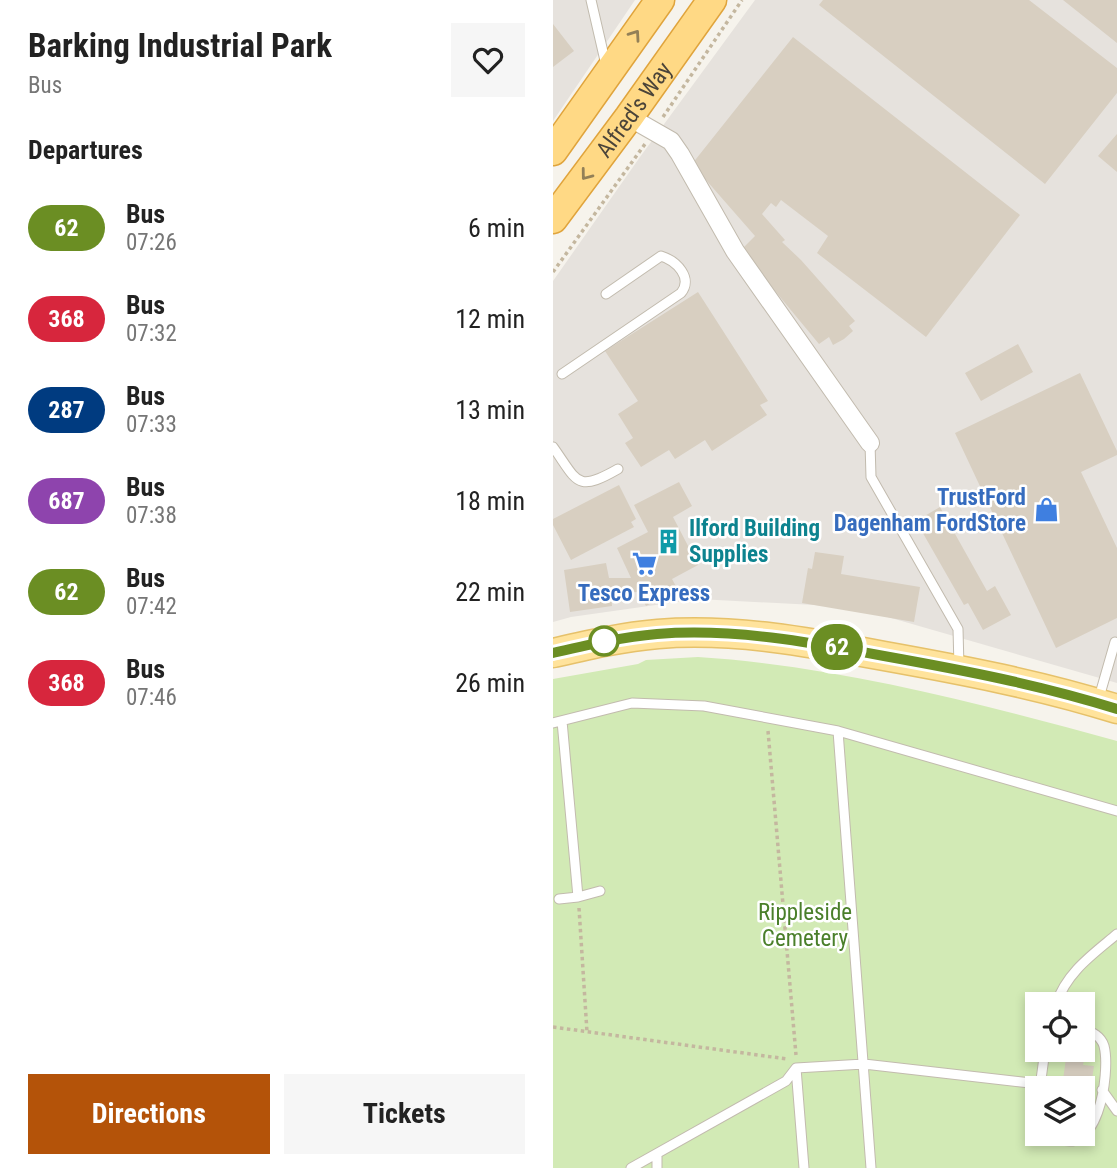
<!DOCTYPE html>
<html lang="en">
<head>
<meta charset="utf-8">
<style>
  :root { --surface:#fff; --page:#f6f6f6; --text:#222; --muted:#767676; --accent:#b45309 }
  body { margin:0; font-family:"Roboto Condensed",sans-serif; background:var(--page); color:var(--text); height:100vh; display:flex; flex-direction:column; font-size:26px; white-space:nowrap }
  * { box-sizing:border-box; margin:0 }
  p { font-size:23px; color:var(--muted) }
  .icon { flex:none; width:38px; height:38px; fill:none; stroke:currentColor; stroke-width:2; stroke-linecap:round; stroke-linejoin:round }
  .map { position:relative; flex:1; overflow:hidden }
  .side { display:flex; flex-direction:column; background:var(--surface); width:553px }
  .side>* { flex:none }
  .badge { padding:0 14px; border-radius:23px; font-size:24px; line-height:46px }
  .tools { position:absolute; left:472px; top:992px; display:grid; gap:14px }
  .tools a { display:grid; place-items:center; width:70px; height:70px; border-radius:0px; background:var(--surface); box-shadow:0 4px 10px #0003; font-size:35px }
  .map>.badge { position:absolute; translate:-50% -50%; box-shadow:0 0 0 4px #fff }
  h2 { padding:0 28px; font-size:26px; line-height:63px }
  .round { display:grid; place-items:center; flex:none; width:74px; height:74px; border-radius:0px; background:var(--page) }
  .head { display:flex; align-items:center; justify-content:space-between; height:119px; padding:0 28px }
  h1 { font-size:33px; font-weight:700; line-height:52px }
  .action { display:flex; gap:14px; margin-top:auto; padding:14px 28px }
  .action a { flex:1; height:80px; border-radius:0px; background:var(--accent); color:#fff; font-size:28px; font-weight:700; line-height:80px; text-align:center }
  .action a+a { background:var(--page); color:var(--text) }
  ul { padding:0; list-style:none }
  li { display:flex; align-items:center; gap:21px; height:91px; padding:0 28px }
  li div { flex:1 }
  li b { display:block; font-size:26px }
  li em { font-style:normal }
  li .badge { min-width:77px; font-weight:700; text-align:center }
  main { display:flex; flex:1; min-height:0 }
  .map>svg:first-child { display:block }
  .industrial { fill:#e6e2dd }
  .green { fill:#d2eab5; fill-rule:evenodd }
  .building { fill:#d8cfc1 }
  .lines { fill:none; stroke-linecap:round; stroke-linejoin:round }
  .service-casing { stroke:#c2bbae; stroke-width:11 }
  .minor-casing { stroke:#c2bbae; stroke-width:20 }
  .primary-casing { stroke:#e6c16a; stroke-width:31 }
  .trunk-casing { stroke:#e0a43c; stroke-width:31 }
  .path { stroke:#c4b79f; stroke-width:3.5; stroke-dasharray:3.5 3.5; stroke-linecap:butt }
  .service { stroke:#fff; stroke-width:9 }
  .minor { stroke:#fff; stroke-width:18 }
  .primary { stroke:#ffe39c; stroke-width:28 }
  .trunk { stroke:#ffd985; stroke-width:28 }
  .oneway { stroke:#938057 }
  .line-casing { stroke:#fff; stroke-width:16 }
  .line { stroke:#6b8e23; stroke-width:10 }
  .stop-dot { fill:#fff; stroke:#6b8e23; stroke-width:3.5 }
  .labels { text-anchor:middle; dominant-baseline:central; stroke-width:5; stroke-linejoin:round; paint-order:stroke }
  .street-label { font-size:23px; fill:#4b4439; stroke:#fff }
  .shop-label { font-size:23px; font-weight:bold; fill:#366cbe; stroke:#fff; text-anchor:end }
  .culture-label { font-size:23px; font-weight:bold; fill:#0d838f; stroke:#fff; text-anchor:start }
  .park-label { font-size:23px; fill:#4a7f2a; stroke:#fff }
</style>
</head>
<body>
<main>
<section class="side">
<div class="head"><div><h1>Barking Industrial Park</h1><p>Bus</p></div><a class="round"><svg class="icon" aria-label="heart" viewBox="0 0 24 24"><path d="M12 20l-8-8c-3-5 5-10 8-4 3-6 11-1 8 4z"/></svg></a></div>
<h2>Departures</h2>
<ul>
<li><span class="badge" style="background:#6b8e23;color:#fff">62</span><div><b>Bus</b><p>07:26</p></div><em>6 min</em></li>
<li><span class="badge" style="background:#d7263d;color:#fff">368</span><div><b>Bus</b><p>07:32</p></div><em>12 min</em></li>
<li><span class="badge" style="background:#003b80;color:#fff">287</span><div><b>Bus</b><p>07:33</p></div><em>13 min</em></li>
<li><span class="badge" style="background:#8e44ad;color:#fff">687</span><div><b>Bus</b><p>07:38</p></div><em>18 min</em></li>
<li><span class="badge" style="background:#6b8e23;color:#fff">62</span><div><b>Bus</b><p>07:42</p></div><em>22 min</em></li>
<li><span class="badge" style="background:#d7263d;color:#fff">368</span><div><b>Bus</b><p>07:46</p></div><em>26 min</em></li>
</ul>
<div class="action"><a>Directions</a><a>Tickets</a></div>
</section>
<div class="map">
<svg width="564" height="1168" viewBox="0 0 564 1168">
  <rect width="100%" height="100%" fill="#f6f3ec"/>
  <path class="industrial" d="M0,0h82l-82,121z
    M202,0h362v683l-264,-76 -155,-8 -127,18 -18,5v-341l87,-124z"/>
  <path class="green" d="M145,657c142,9 283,47 419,84v427h-564v-489l85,-15 8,-4zM485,1004h45v46h-45zM485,1088h45v46h-45z"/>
  <path class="building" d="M270,0h206l88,68v25l-72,91 -226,-179z
    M510,0h54v43z
    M0,24l21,27 -21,16z
    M240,37l227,178 -94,122 -109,-84 11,-17 -47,-36 -5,7 -5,-4 -9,11 23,26 -3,2 19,18 54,61 -6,5 4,5 -9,8 -11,6 -4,-8 -10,7 -72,-87 -4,-9 12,-12 -63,-72z
    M564,134v38l-19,-16z
    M145,292l70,109 -8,4 7,10 -55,36 -7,-11 -30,19 -6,-9 -28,17 -16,-24 8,-5 -15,-24 20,-13 -33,-50z
    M465,344l15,28 -52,29 -16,-28z
    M527,373l37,78v4l-36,17 36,76v70l-61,30 -101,-215z
    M126,482l13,24 -19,11 25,48 -26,14 6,11 -32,16 -7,-14 -28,1 1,13 -42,6 -6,-42 42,-7 3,15h22l-14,-30 31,-16 -14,-27z
    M66,485l17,34 -5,3 3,5 -63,33 -18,-35v-6z
    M387,507l47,84 8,-5 16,29 -28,15 -15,-27 -4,2 -48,-84z
    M262,552l29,4 -3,18 79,13 -6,35 -112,-19 6,-35 4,1z
    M513,1058l18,2 -1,5 11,1 -3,20 -9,-1v3h-27l1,-9 7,1z"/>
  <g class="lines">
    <defs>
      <path id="service" d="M38,0l15,65
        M9,374l119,-81c12,-15 -4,-32 -20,-37l-55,38
        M317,443l1,34 87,152 1,38
        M0,447c25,35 23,46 65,22
        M545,701l17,-59
        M9,721l16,176
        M0,723l79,-20 72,3 134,25 279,80
        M285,731l33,437
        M6,899l19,-2 22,-6
        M503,1004c11,-32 36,-49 61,-70
        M243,1068l8,100
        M487,1087l5,-37
        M549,1090l15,21
        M499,1134c45,33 59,-61 52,-88 -3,-10 -12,-14 -21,-17
        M104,1154v14
        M78,1168l155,-87 10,-13 68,-4 175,20"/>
      <path id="minor" d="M76,117l42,24 9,13 55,97 135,192"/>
      <path id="primary" d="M0,653c35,-8 69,-16 105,-19 76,-6 151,8 226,22 78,14 157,29 233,53"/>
      <g id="trunk">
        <path d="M0,151l107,-151"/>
        <path id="s1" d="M0,219l76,-102 83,-117"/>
      </g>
    </defs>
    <use href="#service" class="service-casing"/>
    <use href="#minor" class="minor-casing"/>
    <use href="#primary" class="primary-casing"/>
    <use href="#trunk" class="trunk-casing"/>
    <path class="path" d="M110,117l79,-117
      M0,272l92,-128
      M215,731l28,324
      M26,908l8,124
      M0,1027l234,32"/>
    <use href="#service" class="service"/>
    <use href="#minor" class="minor"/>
    <use href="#primary" class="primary"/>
    <use href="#trunk" class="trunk"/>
  </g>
  <defs><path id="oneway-chevron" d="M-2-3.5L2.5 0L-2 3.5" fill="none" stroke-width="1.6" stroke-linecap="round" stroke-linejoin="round" transform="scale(1.75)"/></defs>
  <g class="oneway">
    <use href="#oneway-chevron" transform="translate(82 35) rotate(-55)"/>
    <use href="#oneway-chevron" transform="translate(33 175) rotate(127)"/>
  </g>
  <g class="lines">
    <defs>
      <path id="line" d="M0,653c35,-8 69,-16 104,-19 77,-6 152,8 227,22 78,14 157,29 233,53"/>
    </defs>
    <use href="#line" class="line-casing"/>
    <use href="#line" class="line"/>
  </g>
  <defs>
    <symbol id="shop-bare" viewBox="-9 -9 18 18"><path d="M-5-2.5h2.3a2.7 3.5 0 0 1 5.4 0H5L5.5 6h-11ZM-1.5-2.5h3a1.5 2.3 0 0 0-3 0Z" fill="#3f7fe0" stroke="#fff" stroke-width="2.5" paint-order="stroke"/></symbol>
    <symbol id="building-bare" viewBox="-9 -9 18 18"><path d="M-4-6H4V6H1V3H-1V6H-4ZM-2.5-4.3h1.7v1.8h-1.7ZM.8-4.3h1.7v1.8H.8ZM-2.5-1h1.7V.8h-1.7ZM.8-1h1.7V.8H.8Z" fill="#0f9aa8" stroke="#fff" stroke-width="2.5" paint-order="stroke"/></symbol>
    <symbol id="supermarket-bare" viewBox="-9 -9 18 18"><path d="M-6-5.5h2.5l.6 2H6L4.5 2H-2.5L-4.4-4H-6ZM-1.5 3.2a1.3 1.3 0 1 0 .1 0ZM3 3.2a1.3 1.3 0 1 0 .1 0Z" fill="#3f7fe0" stroke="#fff" stroke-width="2.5" paint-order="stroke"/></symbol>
  </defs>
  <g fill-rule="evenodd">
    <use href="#shop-bare" x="476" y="492" width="35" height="35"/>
    <use href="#building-bare" x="98" y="524" width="35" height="35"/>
    <use href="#supermarket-bare" x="74" y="546" width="35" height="35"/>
  </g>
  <circle class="stop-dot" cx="51" cy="641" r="14"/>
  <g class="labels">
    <g class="street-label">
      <text stroke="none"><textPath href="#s1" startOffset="136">Alfred's Way</textPath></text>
    </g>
    <g class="shop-label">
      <text x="473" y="497">TrustFord<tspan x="473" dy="26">Dagenham FordStore</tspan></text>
      <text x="91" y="593" text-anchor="middle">Tesco Express</text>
    </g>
    <g class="culture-label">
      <text x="136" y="528">Ilford Building<tspan x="136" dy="26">Supplies</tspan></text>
    </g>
    <g class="park-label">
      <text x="252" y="912">Rippleside<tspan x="252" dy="26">Cemetery</tspan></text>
    </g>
  </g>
</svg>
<div class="tools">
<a><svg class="icon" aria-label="locate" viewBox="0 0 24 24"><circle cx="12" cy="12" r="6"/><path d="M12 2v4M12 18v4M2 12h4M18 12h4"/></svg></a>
<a><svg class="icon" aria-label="layers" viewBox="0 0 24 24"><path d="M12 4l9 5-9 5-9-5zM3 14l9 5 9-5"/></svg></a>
</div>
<b class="badge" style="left:284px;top:647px;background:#6b8e23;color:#fff">62</b>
</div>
</main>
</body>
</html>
